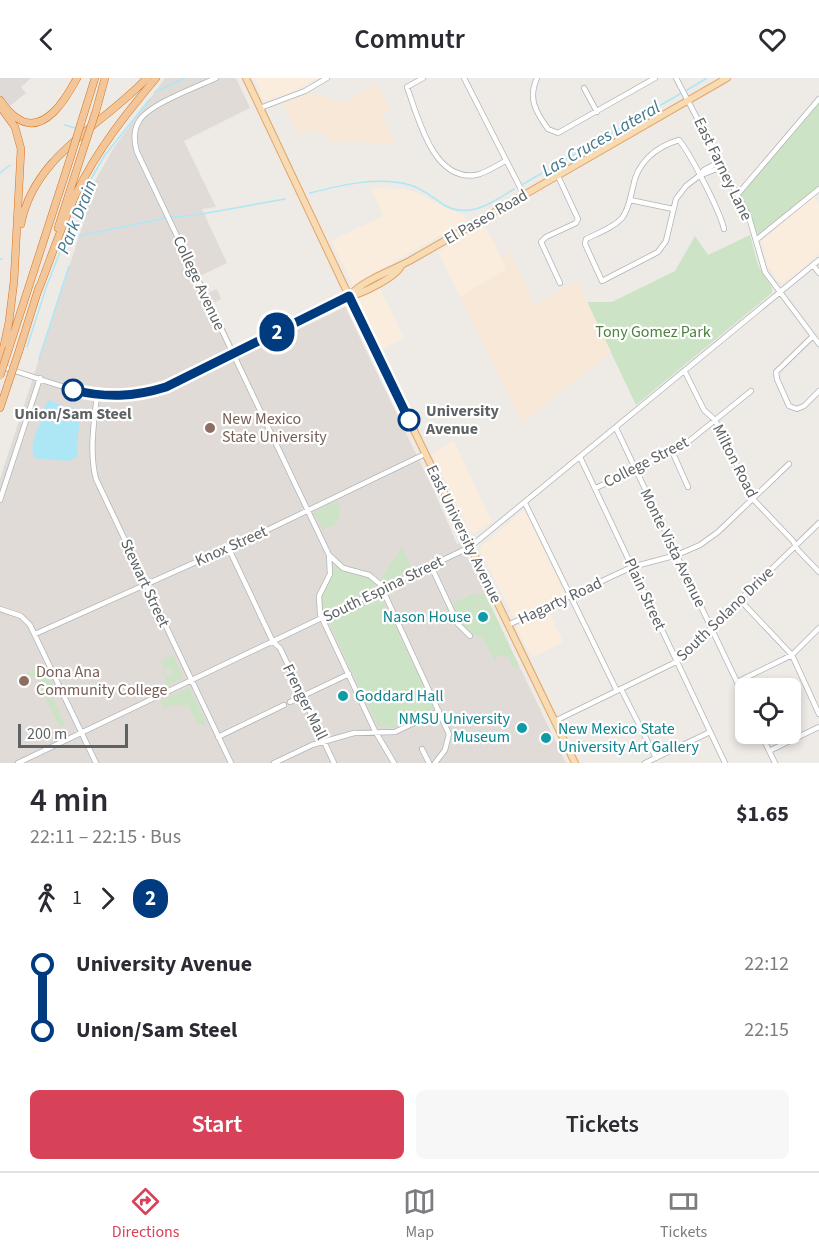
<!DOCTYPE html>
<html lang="en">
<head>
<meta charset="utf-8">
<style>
  :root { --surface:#fff; --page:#f7f7f7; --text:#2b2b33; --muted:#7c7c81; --line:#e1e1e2; --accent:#d84259 }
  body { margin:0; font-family:"Source Sans 3",sans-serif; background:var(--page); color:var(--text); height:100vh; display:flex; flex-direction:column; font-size:22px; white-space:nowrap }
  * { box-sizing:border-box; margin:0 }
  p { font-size:20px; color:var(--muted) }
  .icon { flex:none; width:33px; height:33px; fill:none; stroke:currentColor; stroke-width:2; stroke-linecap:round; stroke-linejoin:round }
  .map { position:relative; height:685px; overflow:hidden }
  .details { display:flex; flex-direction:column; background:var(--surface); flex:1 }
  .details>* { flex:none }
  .badge { padding:0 12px; border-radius:20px; font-size:21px; line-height:39px }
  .buttons { position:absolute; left:735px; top:600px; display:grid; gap:12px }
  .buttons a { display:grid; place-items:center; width:66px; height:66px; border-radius:9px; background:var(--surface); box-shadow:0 3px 9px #0003; font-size:30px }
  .scale { position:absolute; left:18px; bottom:15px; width:110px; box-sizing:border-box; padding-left:6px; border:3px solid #5d6264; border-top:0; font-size:16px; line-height:21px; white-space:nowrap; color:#5d6264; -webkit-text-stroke:4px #fff; paint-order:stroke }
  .map>.badge { position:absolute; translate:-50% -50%; box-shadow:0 0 0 3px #fff }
  .legs { display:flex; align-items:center; gap:9px; height:66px; padding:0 30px; font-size:20px }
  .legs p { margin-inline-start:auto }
  .overview { display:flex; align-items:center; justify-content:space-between; height:102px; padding:0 30px }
  h1 { font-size:33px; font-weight:600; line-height:45px }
  .primary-button { display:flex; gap:12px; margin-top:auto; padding:12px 30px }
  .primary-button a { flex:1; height:69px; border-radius:9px; background:var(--accent); color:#fff; font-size:24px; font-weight:600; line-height:69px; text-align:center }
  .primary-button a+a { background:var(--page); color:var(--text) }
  ul { padding:0 30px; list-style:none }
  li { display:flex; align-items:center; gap:21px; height:66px; font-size:22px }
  li i { display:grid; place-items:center; width:9px; height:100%; margin:0 8px; background:currentColor }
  li i::after { content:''; width:15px; height:15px; margin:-8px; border:4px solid; border-radius:50%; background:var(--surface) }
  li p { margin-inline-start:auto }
  li:first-child i { background:linear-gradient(#0000 50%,currentColor 0) }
  li:last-child i { background:linear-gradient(currentColor 50%,#0000 0) }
  header { display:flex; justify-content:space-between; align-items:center; height:78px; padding:0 30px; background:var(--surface); font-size:27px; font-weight:600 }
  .menu { display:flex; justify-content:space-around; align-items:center; height:84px; border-top:2px solid var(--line); background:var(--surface); font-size:16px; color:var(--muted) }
  .menu a { display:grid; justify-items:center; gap:3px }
  .menu .current { color:var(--accent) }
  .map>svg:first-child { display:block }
  .commercial { fill:#faedde }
  .industrial { fill:#dddad8 }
  .education { fill:#e1dbd7 }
  .green { fill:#cce3c5 }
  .sand { fill:#f7e8d8 }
  .water { fill:#ade7f6 }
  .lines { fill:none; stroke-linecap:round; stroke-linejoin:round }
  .stream { stroke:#ade7f6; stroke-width:1.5 }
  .minor-casing { stroke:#b1b4b6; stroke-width:6 }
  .major-casing { stroke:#e3a469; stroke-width:8 }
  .highway-casing { stroke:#dc7117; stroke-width:8 }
  .minor { stroke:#fff; stroke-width:4.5 }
  .major { stroke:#f7dbb2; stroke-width:6 }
  .highway { stroke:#f2c698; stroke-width:7 }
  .highway-bridge-casing { stroke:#dc7117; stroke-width:8; stroke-linecap:butt }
  .highway-bridge { stroke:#f2c698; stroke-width:7 }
  .line-1-casing { stroke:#fff; stroke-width:14 }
  .line-1 { stroke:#003b80; stroke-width:9 }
  .stop-1-dot { fill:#fff; stroke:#003b80; stroke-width:3 }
  .education-dot { fill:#8d6e63; stroke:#fff; stroke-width:2 }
  .culture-dot { fill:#0f9aa8; stroke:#fff; stroke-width:2 }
  .labels { text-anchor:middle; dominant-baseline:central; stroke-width:4.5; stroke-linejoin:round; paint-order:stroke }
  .street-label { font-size:16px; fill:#5d6264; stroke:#fff }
  .park-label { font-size:16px; fill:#4b823e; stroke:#fff }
  .stop-label { font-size:16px; font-weight:bold; fill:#5d6264; stroke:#fff; text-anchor:start }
  .education-label { font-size:16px; fill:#785e54; stroke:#fff; text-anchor:start }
  .culture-label { font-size:16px; fill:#0d838f; stroke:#fff; text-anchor:end }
  .water-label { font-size:18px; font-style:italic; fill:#42788e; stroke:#fff }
</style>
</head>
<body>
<header><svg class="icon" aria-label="back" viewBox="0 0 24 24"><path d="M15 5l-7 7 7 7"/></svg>Commutr<svg class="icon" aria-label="heart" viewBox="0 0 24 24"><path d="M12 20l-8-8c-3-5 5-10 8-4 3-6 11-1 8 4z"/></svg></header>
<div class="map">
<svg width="819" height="685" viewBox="0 0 819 685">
  <rect width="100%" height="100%" fill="#eeeae5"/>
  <path class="commercial" d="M254,0h63l-22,13 -29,10 -3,-2z
    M371,110l30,1 15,3 31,17 16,5 4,6 -114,65 -22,-44 52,-25z
    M812,120h3l4,6v50l-34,28 -5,1 -13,-19 -6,-24z
    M482,148l4,2 21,41 -47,28 -22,-45z
    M379,208l25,52 -22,12 -23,-48 1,-5z
    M454,363l38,81 -17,11 -6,-3 -37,-76z
    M524,432h1l40,84 -51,24 -35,-70z
    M549,533l14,31 -31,16 -15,-29 1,-4z"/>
  <path class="industrial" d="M0,0h31l-10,9 5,6 -16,13 -10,-12z"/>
  <path class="education" d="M165,0h71l14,30 -66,33 32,66 -14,2 25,54 -27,13 8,17 9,-4 4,10 -8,4 26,54 106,-50 89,184 23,53 3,-1 25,48 -1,2 82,170h-566v-284l88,-270 -4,-9 29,-51z"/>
  <path class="green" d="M819,22v89l-63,51 -18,-46z
    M750,157l8,30 14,23v5l-136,112 -49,-103h25l63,-31 20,-35 13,19z
    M337,423l4,10 -5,13 -13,6 -9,-18z
    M402,469l10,22 -24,12 -6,-1v-3z
    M335,487c14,10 32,6 43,20l-56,27c-4,-17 9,-28 10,-44z
    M484,515l4,8 -31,16 -4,-14 20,-9 6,1z
    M381,518l53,112 -22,11 -4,-9 -9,4 4,9 -9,5 -16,-2 -50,-105z
    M489,524l30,64 -5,3 -6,-13 -5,1 -1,-3 -6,3 1,3 -2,1 -13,-24 -2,-2 -2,2 -16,-10 -5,-9z
    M173,577l10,22 -16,9 -4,-13 2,-1 3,5 5,-2 -3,-7 -6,1 -4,-8z
    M44,586l11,23 -6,3 16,35 -5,3 -26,-53 -5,2 -2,-4z
    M187,610l3,1 15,32 -1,5 -7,-3 -9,-17 -16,-1 -7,3 -2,-1 -3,-6z"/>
  <path class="sand" d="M376,6l15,24 -10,6 14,29 -2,1 -52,-3 -7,2c-11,-13 -20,-15 -36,-8l-15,-31 26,-12 39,12 3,-6z
    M510,174l25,53 42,-24 34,71 -89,71 -62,-126 46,-28 -5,-11z"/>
  <path class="water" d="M50,322l17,8h7l4,3c4,15 -3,30 0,45l-9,5 -29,-2 -6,-2c-5,-13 3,-26 8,-38 3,-8 1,-14 8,-19z"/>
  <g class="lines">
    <path class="stream" d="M687,12l20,-12
      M155,14l30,-14
      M65,47l10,3
      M0,95l10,-8
      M523,106l157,-90
      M310,115c31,-8 68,-17 100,-8 14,4 24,14 36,21 25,13 48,-5 68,-17
      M172,139l24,-2 89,-16
      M79,158l87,-18
      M0,181h2
      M27,269l20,-62 37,-94 21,-36 45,-56
      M39,281l30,-93"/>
    <defs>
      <path id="minor" d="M216,0c-19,9 -67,26 -77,43 -6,10 -5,21 -2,31l192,403 14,13 26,7 11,9 69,150 -4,16 -10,13
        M423,0l-16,9c11,30 26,95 69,88 10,-2 20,-9 29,-14
        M464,0l60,117
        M537,0c-9,20 -2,33 11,51l10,4 97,-55
        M676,0l73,139 16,55 54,72
        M584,10l13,24
        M260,30l45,-17 22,-13
        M721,83l-17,9 -5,6 25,-10
        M558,98l20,43 -2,4 -30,14 -5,5 19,41
        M699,98l-13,10 -10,13 -10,42 -8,11 -56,29 -17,-37 1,-5c12,-6 27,-11 36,-21 7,-9 8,-20 11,-31 4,-24 22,-40 46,-47 12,15 41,71 45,89
        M738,116l81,-95
        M630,122l43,9
        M756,162l63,-51
        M813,187l6,8
        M813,258l-37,36 1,7 12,27 8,3 7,-3 15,-15
        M0,288c60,19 102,41 166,21l183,-91
        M685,294l19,38 11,10 38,79 40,42 5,9 21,22
        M97,317c-3,27 -8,57 -1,84l135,284
        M616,350l130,273
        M672,373l16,36
        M580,379l145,306
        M596,410l87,-42 68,-55
        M0,422l40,-122
        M525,425l92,188
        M228,469l45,95 7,6 54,115
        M329,477l1,19 -11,22 1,18 55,117 19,32
        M431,488l27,58 12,12
        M740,522l52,55 27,59
        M0,531l21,7 9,9 66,138
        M508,547l124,-58 45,-12 23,-10 18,-13 71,-68
        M35,556l226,-101 164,-79
        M737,604l55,-27 27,-27
        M621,611l35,69
        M290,624l59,-28
        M555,643l121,-59 143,-139
        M761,656l14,29
        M218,659l66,-32
        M422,671l7,14
        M769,673l50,-24
        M18,685l452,-216 349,-287
        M274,685l38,-18 42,-12 41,-1 44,-21
        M645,685l65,-31"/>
      <path id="major" d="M246,0l103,218 226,467
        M349,218c17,-18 43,-25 64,-37l314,-181
        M350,218c12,-2 46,-19 51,-30"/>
      <path id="highway" d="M0,22c5,7 10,14 17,18 27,19 50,-21 60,-40
        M0,28l15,21 6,22 -7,132 -5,41 -9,42
        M96,33l9,-33
        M81,45l14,-45
        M21,146c13,-69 82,-99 126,-146
        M58,150l26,-81
        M38,213c13,-33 24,-67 39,-99 20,-42 49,-78 79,-114
        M9,270l61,-189
        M19,273l20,-64
        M0,330l8,-24"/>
    </defs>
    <use href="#minor" class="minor-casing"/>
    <use href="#major" class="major-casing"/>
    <use href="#highway" class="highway-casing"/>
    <use href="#minor" class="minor"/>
    <use href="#major" class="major"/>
    <use href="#highway" class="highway"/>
    <defs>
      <path id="highway-bridge" d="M84,69l12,-36
        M70,81l11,-36
        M0,298l9,-28
        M8,306l11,-33"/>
    </defs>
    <use href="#highway-bridge" class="highway-bridge-casing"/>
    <use href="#highway-bridge" class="highway-bridge"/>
  </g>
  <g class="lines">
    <defs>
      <path id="line-1" d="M73,312c33,8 61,7 93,-3l183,-91 60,124"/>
    </defs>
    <use href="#line-1" class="line-1-casing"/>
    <use href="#line-1" class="line-1"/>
  </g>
  <g class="stop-1-dot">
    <circle cx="73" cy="312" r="10"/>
    <circle cx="409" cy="342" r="10"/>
  </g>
  <g class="education-dot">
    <circle cx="210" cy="350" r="6"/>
    <circle cx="24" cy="603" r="6"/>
  </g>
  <g class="culture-dot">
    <circle cx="483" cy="539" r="6"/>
    <circle cx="343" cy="618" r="6"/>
    <circle cx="522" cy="650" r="6"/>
    <circle cx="546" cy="660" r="6"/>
  </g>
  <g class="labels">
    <g class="street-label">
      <text transform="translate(723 91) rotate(64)">East Farney Lane</text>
      <text transform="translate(486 139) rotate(-30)">El Paseo Road</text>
      <text transform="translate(199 205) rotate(65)">College Avenue</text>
      <text transform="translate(735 383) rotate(63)">Milton Road</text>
      <text transform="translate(646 384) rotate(-27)">College Street</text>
      <text transform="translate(464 456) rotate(64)">East University Avenue</text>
      <text transform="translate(231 468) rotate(-24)">Knox Street</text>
      <text transform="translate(673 470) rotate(64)">Monte Vista Avenue</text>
      <text transform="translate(145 505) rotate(65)">Stewart Street</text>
      <text transform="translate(383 511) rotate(-26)">South Espina Street</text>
      <text transform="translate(645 516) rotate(65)">Plain Street</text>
      <text transform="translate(560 523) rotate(-25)">Hagarty Road</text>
      <text transform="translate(725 536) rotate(-44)">South Solano Drive</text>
      <text transform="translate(305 624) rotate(64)">Frenger Mall</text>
    </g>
    <g class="park-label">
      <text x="653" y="254">Tony Gomez Park</text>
    </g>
    <g class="stop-label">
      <text x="426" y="333">University<tspan x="426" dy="18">Avenue</tspan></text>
      <text x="73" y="336" text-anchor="middle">Union/Sam Steel</text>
    </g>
    <g class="education-label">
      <text x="222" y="341">New Mexico<tspan x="222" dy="18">State University</tspan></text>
      <text x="36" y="594">Dona Ana<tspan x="36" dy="18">Community College</tspan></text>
    </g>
    <g class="culture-label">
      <text x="471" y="539">Nason House</text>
      <text x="355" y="618" text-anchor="start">Goddard Hall</text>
      <text x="510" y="641">NMSU University<tspan x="510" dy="18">Museum</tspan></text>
      <text x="558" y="651" text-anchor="start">New Mexico State<tspan x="558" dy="18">University Art Gallery</tspan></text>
    </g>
    <g class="water-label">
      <text transform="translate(601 61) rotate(-30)">Las Cruces Lateral</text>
      <text transform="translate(77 139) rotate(-68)">Park Drain</text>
    </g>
  </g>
</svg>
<div class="buttons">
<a><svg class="icon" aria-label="locate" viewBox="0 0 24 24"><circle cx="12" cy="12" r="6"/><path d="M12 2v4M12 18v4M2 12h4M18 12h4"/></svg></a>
</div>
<div class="scale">200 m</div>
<b class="badge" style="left:277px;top:254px;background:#003b80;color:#fff">2</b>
</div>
<section class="details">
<div class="overview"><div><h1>4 min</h1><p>22:11 – 22:15 · Bus</p></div><b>$1.65</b></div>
<div class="legs"><svg class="icon" aria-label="walk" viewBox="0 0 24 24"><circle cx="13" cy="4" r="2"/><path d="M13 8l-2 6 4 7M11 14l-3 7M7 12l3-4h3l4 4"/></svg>1<svg class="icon" aria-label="forward" viewBox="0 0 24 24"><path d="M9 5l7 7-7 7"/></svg><b class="badge" style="background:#003b80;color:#fff">2</b></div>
<ul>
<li><i style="color:#003b80"></i><b>University Avenue</b><p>22:12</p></li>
<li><i style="color:#003b80"></i><b>Union/Sam Steel</b><p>22:15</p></li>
</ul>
<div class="primary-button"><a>Start</a><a>Tickets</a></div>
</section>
<nav class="menu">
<a class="current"><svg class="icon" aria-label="directions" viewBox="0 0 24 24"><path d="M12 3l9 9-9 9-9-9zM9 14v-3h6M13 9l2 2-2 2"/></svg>Directions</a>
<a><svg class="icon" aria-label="map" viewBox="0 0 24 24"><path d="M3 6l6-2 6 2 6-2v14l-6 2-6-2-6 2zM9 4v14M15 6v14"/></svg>Map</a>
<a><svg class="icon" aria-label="tickets" viewBox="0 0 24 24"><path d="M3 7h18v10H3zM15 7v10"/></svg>Tickets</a>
</nav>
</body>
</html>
